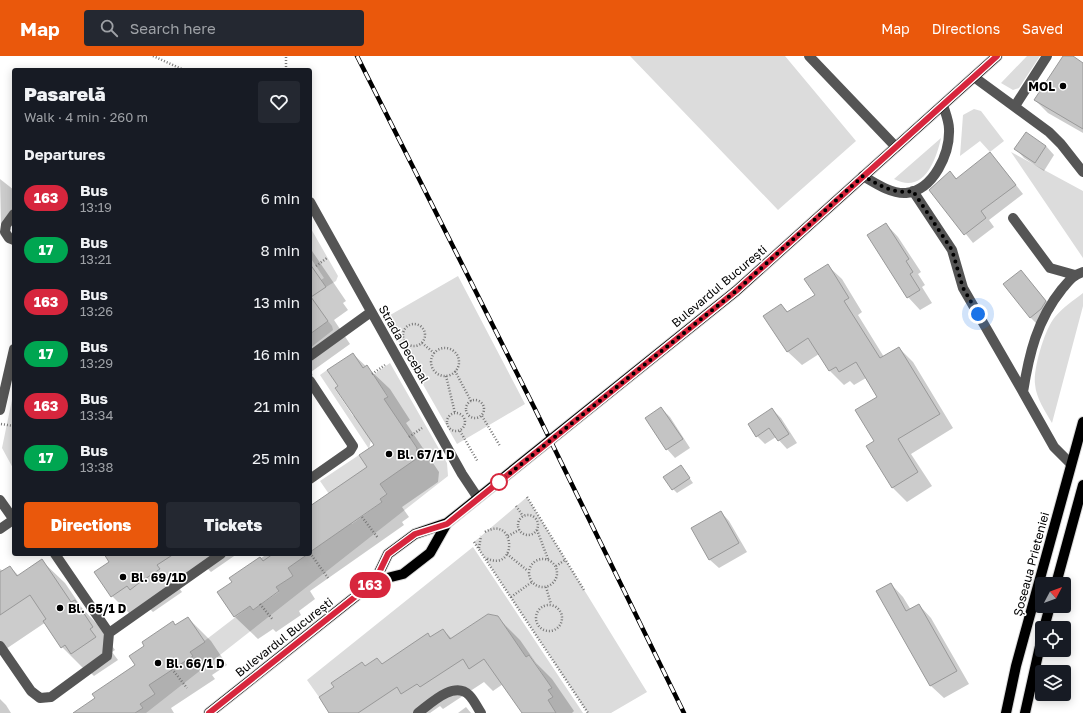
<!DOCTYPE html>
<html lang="en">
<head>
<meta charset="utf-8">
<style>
  :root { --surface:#171b24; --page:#242831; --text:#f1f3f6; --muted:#9ea1a6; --accent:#ea580c }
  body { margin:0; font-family:"Golos Text",sans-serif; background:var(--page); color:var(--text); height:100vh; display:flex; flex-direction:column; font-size:15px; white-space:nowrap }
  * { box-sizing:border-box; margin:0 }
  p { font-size:13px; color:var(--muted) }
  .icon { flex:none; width:22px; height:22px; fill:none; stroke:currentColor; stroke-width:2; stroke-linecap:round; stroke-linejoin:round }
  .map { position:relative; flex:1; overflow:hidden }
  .panel { position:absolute; left:12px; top:12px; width:300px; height:488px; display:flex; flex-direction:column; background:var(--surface); border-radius:4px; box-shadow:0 2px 10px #0003 }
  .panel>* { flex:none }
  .badge { padding:0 8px; border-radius:13px; font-size:14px; line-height:26px }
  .needle { width:26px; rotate:49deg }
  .fabs { position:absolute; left:1035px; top:521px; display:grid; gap:8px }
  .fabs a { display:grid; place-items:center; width:36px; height:36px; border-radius:4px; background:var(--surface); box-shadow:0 2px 10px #0003; font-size:20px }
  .you { position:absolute; width:20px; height:20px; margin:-10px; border:3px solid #fff; border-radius:50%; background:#1a73e8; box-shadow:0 0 0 6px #1a73e833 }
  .map>.badge { position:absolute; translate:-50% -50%; box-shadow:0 0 0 2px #fff }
  h2 { padding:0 12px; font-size:15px; line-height:36px }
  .round { display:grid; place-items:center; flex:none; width:42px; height:42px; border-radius:4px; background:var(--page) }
  .head { display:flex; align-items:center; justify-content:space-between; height:68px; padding:0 12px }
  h1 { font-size:19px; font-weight:800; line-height:30px }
  .cta { display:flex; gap:8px; margin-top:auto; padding:8px 12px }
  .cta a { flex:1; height:46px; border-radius:4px; background:var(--accent); color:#fff; font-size:16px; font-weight:800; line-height:46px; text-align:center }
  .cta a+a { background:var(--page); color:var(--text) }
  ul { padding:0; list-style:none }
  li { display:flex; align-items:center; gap:12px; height:52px; padding:0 12px }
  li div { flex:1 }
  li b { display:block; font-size:15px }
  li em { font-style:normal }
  li .badge { min-width:44px; font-weight:700; text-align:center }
  header { display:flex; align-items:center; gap:24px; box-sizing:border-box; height:56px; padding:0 20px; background:var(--accent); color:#fff }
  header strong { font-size:19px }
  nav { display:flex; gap:22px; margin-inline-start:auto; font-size:14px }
  .search { width:280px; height:36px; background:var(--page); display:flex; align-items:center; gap:10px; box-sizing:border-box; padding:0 14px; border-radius:4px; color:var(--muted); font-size:15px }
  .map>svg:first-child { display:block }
  .green { fill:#dcdcdc }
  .shadow { fill:#0003 }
  .building { fill:#c4c4c4; stroke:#999 }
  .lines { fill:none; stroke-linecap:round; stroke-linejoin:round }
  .major-casing { stroke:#dbdbdb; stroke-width:12 }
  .path { stroke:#777; stroke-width:2.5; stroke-dasharray:1 2; stroke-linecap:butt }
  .minor { stroke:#555; stroke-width:10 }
  .major { stroke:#000; stroke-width:10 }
  .rail-casing { stroke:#000; stroke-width:4.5 }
  .rail { stroke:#fff; stroke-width:3; stroke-dasharray:9; stroke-linecap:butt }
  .line-casing { stroke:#fff; stroke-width:9 }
  .line { stroke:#d7263d; stroke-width:6 }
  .walk { stroke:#000; stroke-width:4; stroke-dasharray:0 7.2 }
  .poi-dot { fill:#000; stroke:#fff; stroke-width:1.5 }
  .stop-dot { fill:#fff; stroke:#d7263d; stroke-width:2 }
  .labels { text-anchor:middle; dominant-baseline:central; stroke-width:3; stroke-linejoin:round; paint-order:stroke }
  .poi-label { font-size:12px; font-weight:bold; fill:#000; stroke:#fff; text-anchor:start }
  .street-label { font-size:12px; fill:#000; stroke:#fff }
</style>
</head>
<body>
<header>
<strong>Map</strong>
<div class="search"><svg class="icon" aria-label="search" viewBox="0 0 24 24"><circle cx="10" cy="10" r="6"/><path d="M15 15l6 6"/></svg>Search here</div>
<nav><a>Map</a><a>Directions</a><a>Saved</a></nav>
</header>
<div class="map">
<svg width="1083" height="657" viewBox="0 0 1083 657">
  <rect width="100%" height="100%" fill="#fff"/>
  <path class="green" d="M630,0h155l71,85 -78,69z
    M1027,0h13l-21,32 -6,2 -12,-7z
    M974,53l7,2 23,30 -14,11 -10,-11 -20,15 3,-41z
    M941,82c-5,22 -17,57 -47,41z
    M1011,96l72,39v67z
    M310,171l28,49 -2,5 -10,6 -5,-7 3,-2 -14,-21z
    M458,220l67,128 -68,40 -72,-126z
    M1083,237v13l-31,117c-7,-12 -16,-25 -17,-39 -2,-15 10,-56 20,-67 7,-9 19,-17 28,-24z
    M328,265l4,5 1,4 -23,18v-14z
    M390,307l57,100 1,13 -302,237h-11l8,-5 -3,-4 6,-22 47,-26 -3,-4 60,-46 3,4 26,-18 -3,-5 17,-11 -8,-12c27,-12 42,-23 64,-44l3,4 30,-22 -2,-3 7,-6 -7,-9 4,-85 4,-3 -15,-21z
    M327,314l11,16 -3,3 18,27 5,-2 13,26 -2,9 -49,-74z
    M14,334v80l-12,-22z
    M359,399l11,15 -41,24 -9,-13z
    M527,441l120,195 -36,21h-23l-114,-171z
    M473,491l110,166h-27l-5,-7 -6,-4 8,-5 -5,-7 4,-2 -22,-33 -4,2 -28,-41 -10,-2 -38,25 -7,-10 -12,8 -3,-3 -43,34 -8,-10 -12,8 -3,-4 -31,21 3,4 -15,10 -12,-17z"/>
  <path class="shadow" d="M1064,0h7l12,8v69l-35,-20 -13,-13z
    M1046,90l8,9 -10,16 -20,-13 -8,-9z
    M998,106l25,32 -34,26 5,7 -21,16 -42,-53 19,-18 7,7z
    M0,123l14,11v16l-13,20z
    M886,168l12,13 23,35 -3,2 7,11 -3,2 10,16 -12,7 -12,-13z
    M310,192l36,53 -3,2 5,7 -14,10 16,24 -39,28 2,3 -3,2z
    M828,210l14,13 20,33 -4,3 26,42 15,-9 14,14 40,66 -42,26 21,32 -25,16 -14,-14 -26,-41 8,-5 3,-45 -12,-19 -12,7 -4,-4 -6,4 -14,-14 -11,-17 -17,11 -14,-13 -24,-36 17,-11 7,7 28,-16z
    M1021,215l33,39 -15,16 -9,-9z
    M353,298l37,35 20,31 -4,3 33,49 -1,10 -36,25 7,10 -7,5 2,3 -94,66 5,8 -16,12 2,4 -25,17 -3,-3 -15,10 -23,-22 -17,-24 15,-11 -2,-3 36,-25h43v-47l59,-39 6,-23 -35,-59z
    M661,352l9,9 20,31 -15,10 -8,-9z
    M772,353l9,9 16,25 -10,6 -11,-12 -11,7 -8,-8z
    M681,410l12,17 -16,10 -4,-4z
    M721,456l8,9 18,31 -28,16 -9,-8 -18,-32z
    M113,498h124l-26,18 -3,-3 -29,19 3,4 -29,20 -3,-3 -15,10 -23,-23 -17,-24 15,-10z
    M42,505l23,22 17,25 15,16 18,26 -3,2 6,8 -24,16 -7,-7 -2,1 -23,-23 -16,-25 -46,31v-84l3,2 7,-4 9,9z
    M891,528l12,13 8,13 8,-5 12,13 38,66 -25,14 -13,-12 -53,-94z
    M497,561l23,23 16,23 16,16 22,32 -2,2h-49l-20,-29 -10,7 -9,-9 -41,27 -3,-3 -10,7h-100l36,-46 11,-8 6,6 45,-30 3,3 12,-8 9,9z
    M188,562l23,23 16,24 -15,10 3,4 -44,29 3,5h-99l62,-47 39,-40z
    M0,643l6,6 5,8h-11z
    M466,651l5,6h-13z"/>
  <path class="building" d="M1063,0h10l10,7v66l-49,-29z
    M1026,76l20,14 -11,17 -21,-14z
    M990,96l26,33 -35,26 5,7 -22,17 -35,-45 21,-19 6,8z
    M886,167l23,36 -3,2 7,11 -3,2 10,16 -13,8 -40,-63z
    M310,208l16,23 -15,10 17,24 -18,13z
    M828,208l21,34 -5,3 36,57 19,-11 41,67 -42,25 20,33 -26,16 -26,-42 8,-5 -19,-31 22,-13 -21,-35 -17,10 -3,-5 -7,4 -21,-33 -21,14 -24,-36 18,-12 6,8 28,-17 -11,-16z
    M1021,214l25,31 -5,8 -11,9 -27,-34z
    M353,297l10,15 4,-3 21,32 -4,2 33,49 -1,11 -36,25 7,10 -7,5 2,3 -72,50v-46l57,-39 -8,-12 15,-10 -39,-57 3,-2 -11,-16z
    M661,351l22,32 -17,11 -21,-32z
    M772,352l17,26 -11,7 -9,-13 -13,9 -8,-13z
    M681,409l9,13 -18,12 -9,-13z
    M721,455l18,32 -30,17 -18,-32z
    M104,498h70l-17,11 3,4 -21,14 -9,7 -3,-4 -16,11 -17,-25 15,-10z
    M273,498h35l-20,14 5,8 -17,11 3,4 -26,19 -3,-4 -16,11 -17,-25 15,-10 -3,-4 31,-21 3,4z
    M42,503l29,43 4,-2 18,27 -3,2 6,8 -25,17 -6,-9 -4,3 -18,-27 3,-2 -16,-24 -30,20v-43l10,-6 7,10z
    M891,527l15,28 13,-7 38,67 -27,15 -54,-95z
    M488,558l10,2 28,41 3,-2 23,33 -4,2 5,7 -5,3 8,13h-34l-38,-54 -15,10 -6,-10 -43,28 -3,-3 -16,10 -4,-7 -39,26h-29l-10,-16 15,-10 -3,-4 31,-21 3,4 12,-8 5,6 46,-31 2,4 13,-8 7,10z
    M188,561l17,25 -15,10 3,4 -44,29 6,9 -15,10 3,4 -8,5h-62l22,-15 -3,-4 43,-29 -6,-9 15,-10 -2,-4 31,-21 2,4z"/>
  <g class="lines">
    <defs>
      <path id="major" d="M375,525l13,-27 27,-20 32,-11 289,-232 261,-235
        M1056,528l27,-99
        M1044,572l6,-22
        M209,657l166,-132 28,-7 27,-21 17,-30
        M1006,657l10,-47 67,-244
        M1025,657l17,-76"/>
    </defs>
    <use href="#major" class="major-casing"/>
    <path class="path" d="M153,0l31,14
      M286,14v-14
      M316,210l11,-8
      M403 279a11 11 0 1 1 22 0a11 11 0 1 1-22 0Z
      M422,287l12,10
      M431 306a14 14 0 1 1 28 0a14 14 0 1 1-28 0Z
      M455,315l16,30
      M372,318l13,-9
      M446,320l9,37
      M466 353a9 9 0 1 1 18 0a9 9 0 1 1-18 0Z
      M447 366a9 9 0 1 1 18 0a9 9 0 1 1-18 0Z
      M482,360l18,30
      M1,368l13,2
      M460,375l18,31
      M409,381l13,-9
      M527,441l57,93
      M516,450l7,10
      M518 469a10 10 0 1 1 20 0a10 10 0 1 1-20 0Z
      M362,461l16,21
      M537,474l11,29
      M485,476c31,-18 33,42 1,26
      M508,480l11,-6
      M474,486l114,171
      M479,492l2,-12
      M310,497l18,25
      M507,498l21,17
      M529 517a14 14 0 1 1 28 0a14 14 0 1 1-28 0Z
      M556,510l9,-6
      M546,531l5,17
      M511,541l21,-15
      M260,548l13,16
      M536 562a13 13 0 1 1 26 0a13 13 0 1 1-26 0Z
      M172,613l15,19"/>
    <path class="minor" d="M809,0l87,91
      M974,21l75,55 12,12 22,28
      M1015,50l32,-50
      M863,120c12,7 28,18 43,17 28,-3 44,-40 43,-64 0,-8 -4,-17 -6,-24
      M913,135l39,59 11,38 60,104
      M310,146l152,272 16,24
      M14,158l-8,11 -1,7 4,6 5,2
      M1013,162l37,50 25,7
      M310,300l61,-44
      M310,325l43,65 -3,5 -40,28
      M0,354l14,-61
      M1071,408l-17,-17 -31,-55c6,-38 14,-72 39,-103 7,-8 11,-14 21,-17
      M0,444l14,20
      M0,473l13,-9
      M55,498l54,79
      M0,590l31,45 9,7 11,-1 56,-41 2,-23 112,-79
      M418,657c12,-9 36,-33 51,-18 5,5 8,12 12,18"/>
    <use href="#major" class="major"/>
    <defs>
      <path id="rail" d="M357,0l177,351 150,306"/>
    </defs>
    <use href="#rail" class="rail-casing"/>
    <use href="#rail" class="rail"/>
  </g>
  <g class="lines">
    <defs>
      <path id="line" d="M209,657l166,-132 13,-27 27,-20 32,-10 289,-233 261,-235"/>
    </defs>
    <use href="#line" class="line-casing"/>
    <use href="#line" class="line"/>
    <path class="walk" d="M499,426l237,-191 127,-115c16,9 31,19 50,15l39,59 11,38 15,26"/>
  </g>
  <g class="poi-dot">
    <circle cx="1063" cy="30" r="4"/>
    <circle cx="389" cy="398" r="4"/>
    <circle cx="123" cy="521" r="4"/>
    <circle cx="60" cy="552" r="4"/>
    <circle cx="158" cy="607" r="4"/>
  </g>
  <circle class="stop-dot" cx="499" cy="426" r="8"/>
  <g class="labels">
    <g class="poi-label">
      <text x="1055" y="30" text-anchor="end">MOL</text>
      <text x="397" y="398">Bl. 67/1 D</text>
      <text x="131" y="521">Bl. 69/1D</text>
      <text x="68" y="552">Bl. 65/1 D</text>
      <text x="166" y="607">Bl. 66/1 D</text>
    </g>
    <g class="street-label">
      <text transform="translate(719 230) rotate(-40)">Bulevardul București</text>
      <text transform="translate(404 288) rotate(60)">Strada Decebal</text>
      <text transform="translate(1031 508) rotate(-75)">Șoseaua Prieteniei</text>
      <text transform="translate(284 581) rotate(-38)">Bulevardul București</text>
    </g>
  </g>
</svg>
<div class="fabs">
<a><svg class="needle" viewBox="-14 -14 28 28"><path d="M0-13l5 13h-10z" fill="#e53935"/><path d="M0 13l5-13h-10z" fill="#9ea1a6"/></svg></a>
<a><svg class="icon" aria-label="locate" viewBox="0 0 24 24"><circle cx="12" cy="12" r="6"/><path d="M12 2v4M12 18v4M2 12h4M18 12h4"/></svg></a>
<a><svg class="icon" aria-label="layers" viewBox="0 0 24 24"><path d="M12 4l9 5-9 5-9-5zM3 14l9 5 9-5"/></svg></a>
</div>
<div class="you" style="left:978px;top:258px"></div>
<b class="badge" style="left:370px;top:529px;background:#d7263d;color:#fff">163</b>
<section class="panel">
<div class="head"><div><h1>Pasarelă</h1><p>Walk · 4 min · 260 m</p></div><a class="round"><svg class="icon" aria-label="heart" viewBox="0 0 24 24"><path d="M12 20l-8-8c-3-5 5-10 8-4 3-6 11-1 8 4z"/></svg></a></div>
<h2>Departures</h2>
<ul>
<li><span class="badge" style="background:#d7263d;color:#fff">163</span><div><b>Bus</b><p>13:19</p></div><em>6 min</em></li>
<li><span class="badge" style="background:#00a651;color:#fff">17</span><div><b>Bus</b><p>13:21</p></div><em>8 min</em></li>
<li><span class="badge" style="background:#d7263d;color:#fff">163</span><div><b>Bus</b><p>13:26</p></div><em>13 min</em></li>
<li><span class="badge" style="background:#00a651;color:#fff">17</span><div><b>Bus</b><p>13:29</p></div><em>16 min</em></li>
<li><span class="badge" style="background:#d7263d;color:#fff">163</span><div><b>Bus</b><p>13:34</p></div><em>21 min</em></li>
<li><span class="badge" style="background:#00a651;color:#fff">17</span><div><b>Bus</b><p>13:38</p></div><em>25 min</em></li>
</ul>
<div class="cta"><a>Directions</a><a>Tickets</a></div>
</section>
</div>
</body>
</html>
